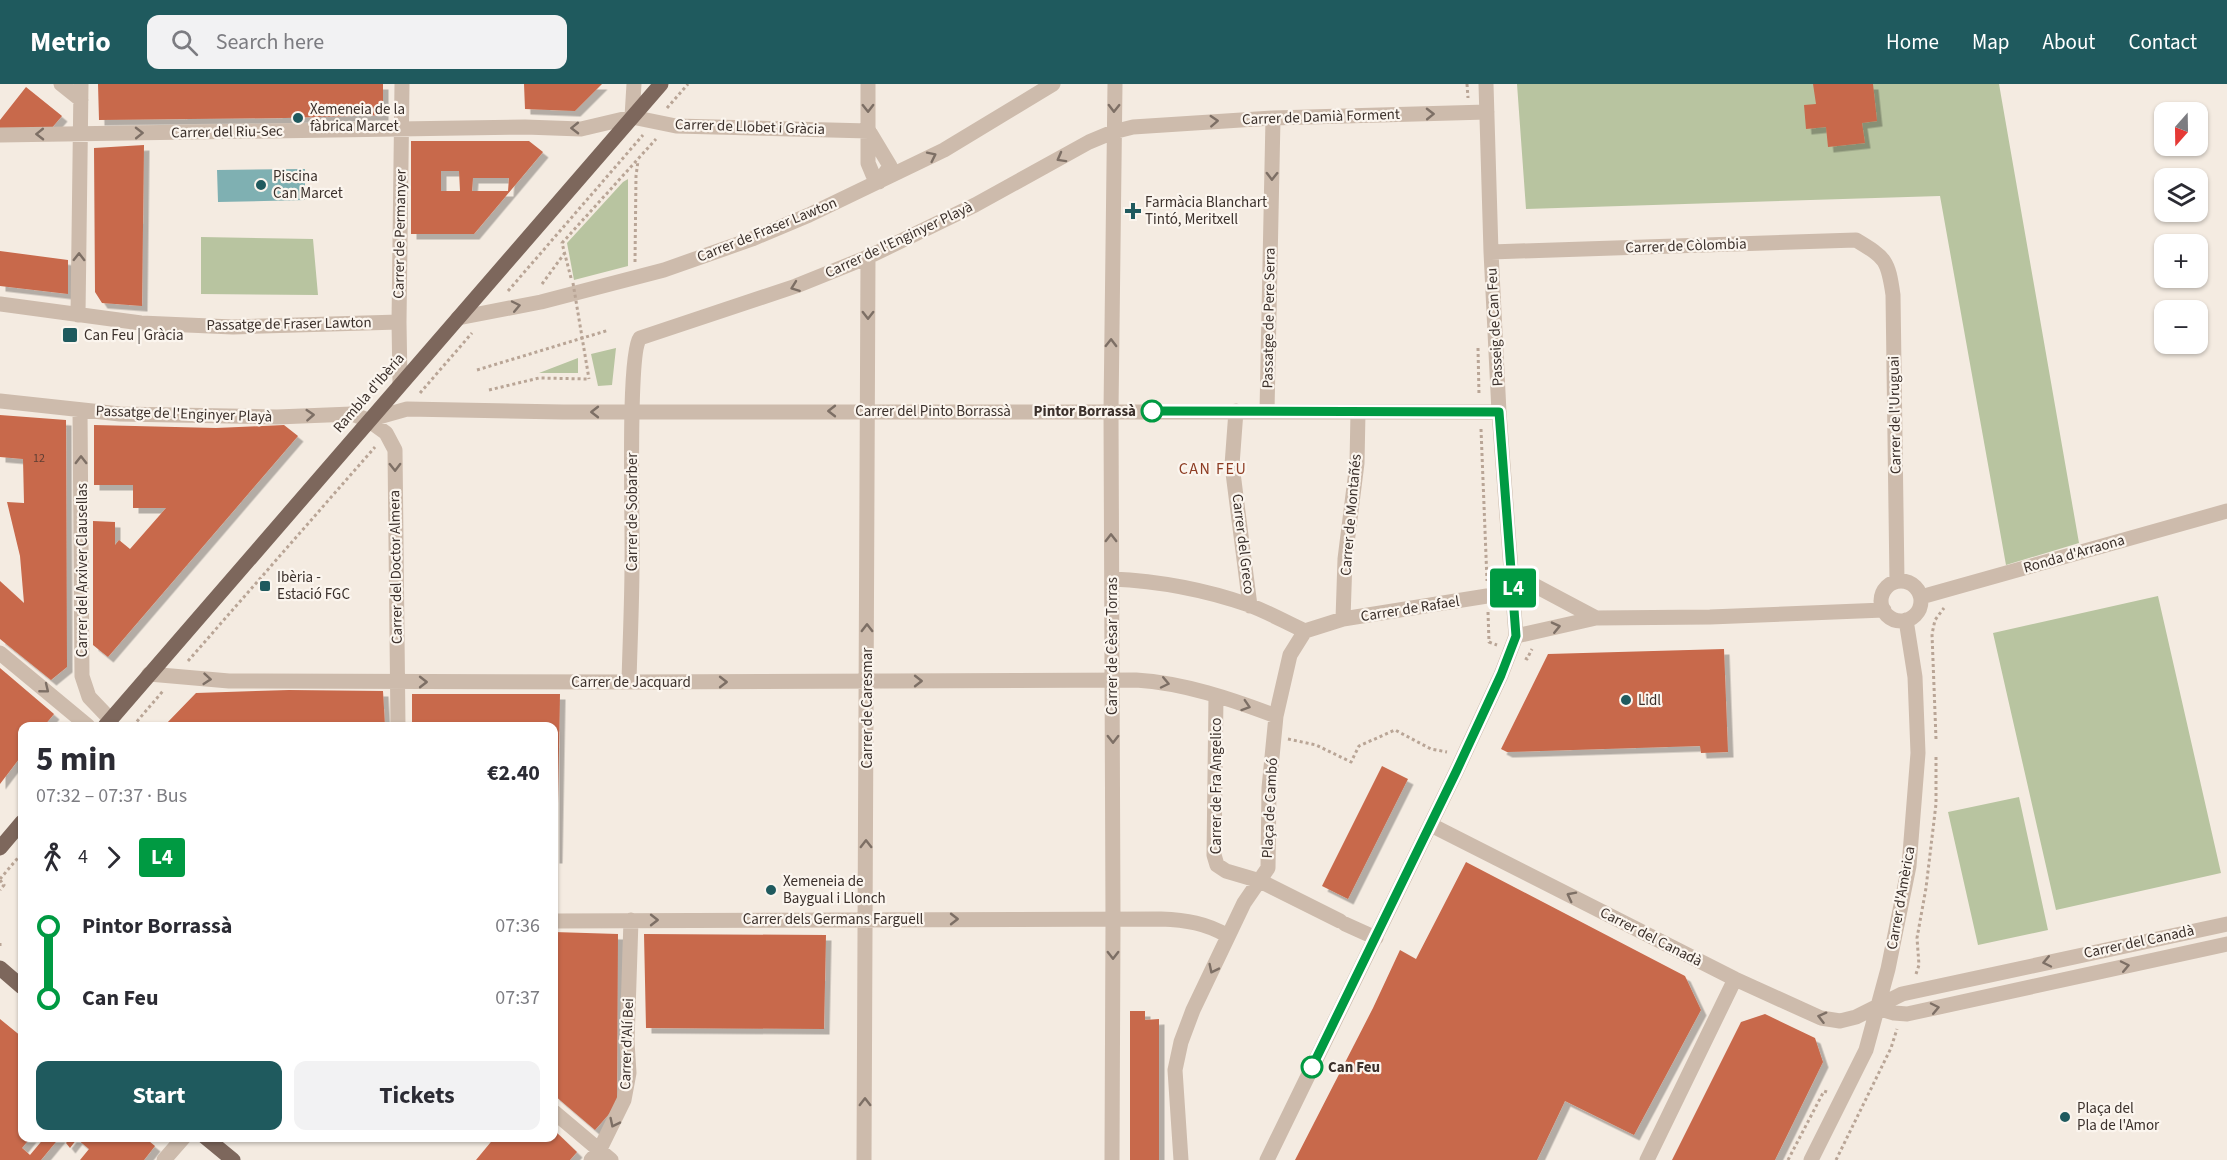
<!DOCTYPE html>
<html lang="en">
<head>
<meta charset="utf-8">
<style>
  :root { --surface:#fff; --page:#f2f2f3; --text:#2b2b33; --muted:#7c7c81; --accent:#1f5a5e }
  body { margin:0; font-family:"Source Sans 3",sans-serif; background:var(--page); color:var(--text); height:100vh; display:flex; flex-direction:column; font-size:22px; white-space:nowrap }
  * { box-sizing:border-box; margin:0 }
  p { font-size:20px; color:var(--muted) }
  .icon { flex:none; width:33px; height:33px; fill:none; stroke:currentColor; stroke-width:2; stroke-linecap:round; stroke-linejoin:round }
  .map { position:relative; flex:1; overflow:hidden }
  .sheet { position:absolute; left:18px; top:638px; width:540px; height:420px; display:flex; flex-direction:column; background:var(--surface); border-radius:12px; box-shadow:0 2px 4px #0004 }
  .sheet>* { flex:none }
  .badge { padding:0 12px; border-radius:4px; font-size:21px; line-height:39px }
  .needle { width:39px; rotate:200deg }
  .tools { position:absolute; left:2154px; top:18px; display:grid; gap:12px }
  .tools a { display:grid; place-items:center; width:54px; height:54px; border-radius:12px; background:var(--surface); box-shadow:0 2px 4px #0004; font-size:30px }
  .map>.badge { position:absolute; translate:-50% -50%; box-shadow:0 0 0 3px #fff }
  .legs { display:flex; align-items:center; gap:9px; height:66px; padding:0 18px; font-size:20px }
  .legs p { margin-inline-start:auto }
  .summary { display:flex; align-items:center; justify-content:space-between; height:102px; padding:0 18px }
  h1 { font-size:33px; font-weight:700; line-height:45px }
  .cta { display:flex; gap:12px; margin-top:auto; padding:12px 18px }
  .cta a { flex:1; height:69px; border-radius:12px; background:var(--accent); color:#fff; font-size:24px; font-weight:700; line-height:69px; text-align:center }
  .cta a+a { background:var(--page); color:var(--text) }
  ul { padding:0 18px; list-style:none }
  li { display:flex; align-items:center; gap:21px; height:72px; font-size:22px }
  li i { display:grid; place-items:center; width:9px; height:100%; margin:0 8px; background:currentColor }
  li i::after { content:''; width:15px; height:15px; margin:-8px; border:4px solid; border-radius:50%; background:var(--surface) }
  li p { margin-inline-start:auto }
  li:first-child i { background:linear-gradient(#0000 50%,currentColor 0) }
  li:last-child i { background:linear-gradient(currentColor 50%,#0000 0) }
  header { display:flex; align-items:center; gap:36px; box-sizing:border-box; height:84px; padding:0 30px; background:var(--accent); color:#fff }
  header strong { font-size:28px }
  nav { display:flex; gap:33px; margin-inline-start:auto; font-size:21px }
  .search { width:420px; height:54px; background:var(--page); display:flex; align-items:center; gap:15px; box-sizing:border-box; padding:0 21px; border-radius:12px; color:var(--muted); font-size:22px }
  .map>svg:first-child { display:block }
  .green { fill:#b8c4a0 }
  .water { fill:#7fb0b2 }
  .building { fill:#c8694b; fill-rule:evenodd; filter:url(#shadow) }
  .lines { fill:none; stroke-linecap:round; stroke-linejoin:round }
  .path { stroke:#b9a596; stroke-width:3; stroke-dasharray:3 3; stroke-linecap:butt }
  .minor { stroke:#cdbbac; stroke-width:15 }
  .major { stroke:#7d675c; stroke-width:15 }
  .path-bridge { stroke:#b9a596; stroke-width:3; stroke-dasharray:3 3; stroke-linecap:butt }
  .oneway { stroke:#7d6f65 }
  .line-1-casing { stroke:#fff; stroke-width:14 }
  .line-1 { stroke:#009a42; stroke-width:9 }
  .poi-dot { fill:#1f5a5e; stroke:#fbf5ee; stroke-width:2 }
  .stop-1-dot { fill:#fff; stroke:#009a42; stroke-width:3 }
  .labels { text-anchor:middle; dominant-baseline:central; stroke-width:4.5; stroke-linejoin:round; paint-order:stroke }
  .number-label { font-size:12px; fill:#5e3e33 }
  .poi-label { font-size:15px; fill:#3b302b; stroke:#fbf5ee; text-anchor:start }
  .street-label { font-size:15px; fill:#3b302b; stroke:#fbf5ee }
  .stop-label { font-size:15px; font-weight:bold; fill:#3b302b; stroke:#fbf5ee; text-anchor:end }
  .neighbourhood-label { font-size:16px; letter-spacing:1.5px; fill:#8c3b22; stroke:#fbf5ee }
</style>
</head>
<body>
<header>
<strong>Metrio</strong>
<div class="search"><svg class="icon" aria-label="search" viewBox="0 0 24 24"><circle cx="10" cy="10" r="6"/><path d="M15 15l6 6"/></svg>Search here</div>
<nav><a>Home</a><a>Map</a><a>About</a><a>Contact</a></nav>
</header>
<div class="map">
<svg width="2227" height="1076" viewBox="0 0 2227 1076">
  <defs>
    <filter id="shadow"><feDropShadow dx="5.5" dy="5.5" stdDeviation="0" flood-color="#0004"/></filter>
  </defs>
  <rect width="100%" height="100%" fill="#f4ebe1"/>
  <path class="green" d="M1517,0h482l80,459 -73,22 -66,-369 -414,13z
    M628,95v87l-54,14 -7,-37 56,-61z
    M201,153l112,2 5,56 -117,-1z
    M616,264l-4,37 -14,1 -7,-32z
    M578,274v15h-39z
    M2158,512l63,277 -165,37 -63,-277z
    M2019,713l29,133 -70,15 -30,-133z"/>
  <path class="water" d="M305,85v31l-87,2 -1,-32z"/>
  <path class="building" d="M98,0h285v31l-98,3 -186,2z
    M524,0h78l-27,27 -50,-2z
    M1813,0h60l4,37 -15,2 3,20 -37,4 -2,-20 -20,2 -2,-24 12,-1z
    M26,3l36,29 -12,14h-50v-10z
    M411,57h118l14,11 -69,82h-63zM441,87h18l1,20h-19zM473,94h36l-1,13h-36z
    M144,61l-2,161 -40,-3 -7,-11 -1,-144z
    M0,167l68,9v34l-68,-8z
    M0,331l66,5 1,247 -16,13 -51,-41v-58l24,22 -4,-47 -13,-54 17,1 -1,-44 -23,-2z
    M94,341l122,3 68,-3 14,11 -190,221 -15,-12v-124l22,1v23l4,-5 11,9 36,-41h-33v-23h-39z
    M1724,565l4,103 -27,1 -1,-7 -193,6 -6,-3 47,-95z
    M0,584l54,46 -10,12h-22v29l-22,29z
    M289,606l94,1 2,35h-221l32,-33z
    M412,610h148l-3,164h-3v-132h-142z
    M1382,682l26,13 -60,120 -26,-13z
    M1466,778l219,114 16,34 -67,125 -69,-34 -28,59h-242l78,-152 27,-58 16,9z
    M554,848l64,2 -1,171 -22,25 -41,-35z
    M644,850l182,1 -2,94 -178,-1z
    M1130,927h15v9l14,-1v141h-29z
    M1765,930l50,24 8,24 -48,98h-103l69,-138z
    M0,935l22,18v100h9l-9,11 8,7 15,-18h15l-19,23h-41z
    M554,1046l23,22 -7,8h-94l19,-23h59z
    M71,1053h73l11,9 -11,14h-64l9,-11 -12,-10 -7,9 -4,-5z"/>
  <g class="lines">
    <path class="path" d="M1467,0l1,14
      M667,24l21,-24
      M635,178l1,-86 2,-15
      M571,194l-9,-35 94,-104
      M542,200l22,-30
      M508,207l135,-156
      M1478,264l1,47
      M477,286l132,-40
      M489,306l50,-12 50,1
      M420,309l52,-60
      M1481,345l6,152
      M1488,528l1,30 8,3
      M1525,574l2,1 5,-10
      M188,577l187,-214
      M133,642l30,-35
      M1288,655l28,6 35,17 8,-16 36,-16 36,19 16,3
      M1936,655l-4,-105 3,-14 9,-12
      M0,795l22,-26
      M0,796l4,5 -4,5
      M0,859v4
      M1916,890l3,-9 -2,-27 9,-50 10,-84v-49
      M1788,1076l36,-69 3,1
      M1836,1076l55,-112 6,-19"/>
    <path class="minor" d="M61,0l20,16
      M868,0v79l5,12 6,7
      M632,33l2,-33
      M869,47l21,35 -11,16
      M0,51l525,-8 56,2 51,-12 44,9 193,5
      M1491,168l365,-12c30,18 32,20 37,55l4,286
      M0,220l141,19 92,4 166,-5
      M78,231l3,-231
      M458,234l83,-16 123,-32 88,-31 57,-24 135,-65 109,-66
      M400,299l-1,-61 3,-238
      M0,317l120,13 157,3 75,-3 16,6 18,13 9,17 3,276
      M80,326l2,266 7,21 21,22
      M1236,327l-4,54 18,141
      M1267,327l6,-293
      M368,336l39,-11 156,3h936
      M1513,490l83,44
      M1112,495c46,2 94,11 137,26 19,7 38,18 56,26
      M1881 517a20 20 0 1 1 40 0a20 20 0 1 1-40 0Z
      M1921,513l306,-86
      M1343,535l2,-60 12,-96 1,-51
      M1516,552l80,-18 114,-1 174,-7
      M0,569l88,73
      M149,590l80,7 400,1 507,-2c48,3 95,19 140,36
      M629,598c1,-40 3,-80 3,-119 1,-33 -5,-209 8,-225l156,-52 72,-29 107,-52 114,-63 24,-10 20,-5 140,-9 214,-6
      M1216,612l-2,159 3,10 9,6 34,10 80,40
      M1431,741l304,154 86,39 19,3 16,-4 46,-23 325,-70
      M554,837l607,-2c25,1 45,4 67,17
      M1345,840l31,14
      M1877,924l17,5 13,1 320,-70
      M554,1028l57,48
      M164,1076l20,-23
      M591,1076l8,-9 25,-51 5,-27 -2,-31 4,-122
      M864,1076l4,-903
      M1112,1076l1,-240 -2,-509 4,-327
      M1181,1076l-6,-90 6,-28 12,-32 51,-107 24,-35 1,-80 7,-72 14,-61 15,-24 38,-12 144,-23 27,-1
      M1267,1076l189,-388 45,-97 15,-39 -17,-224 -8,-160 -5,-168
      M1647,1076l88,-181
      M1811,1076l55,-110 22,-81 21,-103 9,-113 -3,-76 -9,-57"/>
    <path class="major" d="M105,642l556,-642
      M0,764l22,-26
      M0,884l22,19
      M205,1053l28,23"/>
    <path class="path-bridge" d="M573,199l16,96"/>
  </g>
  <defs><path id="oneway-chevron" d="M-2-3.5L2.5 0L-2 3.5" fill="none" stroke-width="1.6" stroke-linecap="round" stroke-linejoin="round" transform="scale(1.5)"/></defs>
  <g class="oneway">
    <use href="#oneway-chevron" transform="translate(868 24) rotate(89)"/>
    <use href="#oneway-chevron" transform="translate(1114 24) rotate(91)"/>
    <use href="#oneway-chevron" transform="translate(1430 30) rotate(-1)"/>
    <use href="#oneway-chevron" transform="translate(1214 37) rotate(-3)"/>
    <use href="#oneway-chevron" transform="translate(575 44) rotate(179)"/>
    <use href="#oneway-chevron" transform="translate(139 49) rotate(-1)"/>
    <use href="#oneway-chevron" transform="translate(40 50) rotate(179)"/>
    <use href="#oneway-chevron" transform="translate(932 72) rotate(-26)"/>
    <use href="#oneway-chevron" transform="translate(1061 74) rotate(151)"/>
    <use href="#oneway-chevron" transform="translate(1272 92) rotate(91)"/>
    <use href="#oneway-chevron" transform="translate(79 173) rotate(-89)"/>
    <use href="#oneway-chevron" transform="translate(795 203) rotate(160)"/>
    <use href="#oneway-chevron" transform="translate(516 222) rotate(-12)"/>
    <use href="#oneway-chevron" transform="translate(868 231) rotate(90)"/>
    <use href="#oneway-chevron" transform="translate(1111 259) rotate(-89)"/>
    <use href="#oneway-chevron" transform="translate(832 327) rotate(-180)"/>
    <use href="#oneway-chevron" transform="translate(595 328) rotate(180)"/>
    <use href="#oneway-chevron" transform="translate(310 331) rotate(-4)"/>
    <use href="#oneway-chevron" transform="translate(81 376) rotate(-90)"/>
    <use href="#oneway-chevron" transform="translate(395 383) rotate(89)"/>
    <use href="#oneway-chevron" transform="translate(1111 454) rotate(-90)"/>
    <use href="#oneway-chevron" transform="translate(1556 543) rotate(-13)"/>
    <use href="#oneway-chevron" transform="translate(867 544) rotate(-90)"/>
    <use href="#oneway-chevron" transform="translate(207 595) rotate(5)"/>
    <use href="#oneway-chevron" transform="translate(918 597)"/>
    <use href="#oneway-chevron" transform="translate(423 598)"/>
    <use href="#oneway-chevron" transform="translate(723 598)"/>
    <use href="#oneway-chevron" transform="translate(1165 599) rotate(12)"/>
    <use href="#oneway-chevron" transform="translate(45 605) rotate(39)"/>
    <use href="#oneway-chevron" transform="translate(1246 622) rotate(18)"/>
    <use href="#oneway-chevron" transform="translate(1113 655) rotate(90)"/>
    <use href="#oneway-chevron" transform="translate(866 760) rotate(-90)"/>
    <use href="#oneway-chevron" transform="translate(1571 812) rotate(-153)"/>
    <use href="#oneway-chevron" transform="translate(954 835)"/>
    <use href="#oneway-chevron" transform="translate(654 836)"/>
    <use href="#oneway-chevron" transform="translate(1113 871) rotate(90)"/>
    <use href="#oneway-chevron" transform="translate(2047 878) rotate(168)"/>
    <use href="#oneway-chevron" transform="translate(2125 882) rotate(-12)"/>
    <use href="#oneway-chevron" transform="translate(1213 885) rotate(116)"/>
    <use href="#oneway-chevron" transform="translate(1935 924) rotate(-12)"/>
    <use href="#oneway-chevron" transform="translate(1822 933) rotate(-165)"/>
    <use href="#oneway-chevron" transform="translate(865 1018) rotate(-90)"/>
    <use href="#oneway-chevron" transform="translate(614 1039) rotate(116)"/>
  </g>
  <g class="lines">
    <defs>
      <path id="line-1" d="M1152,327l347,1 17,224 -15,39 -45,97 -144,295"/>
    </defs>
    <use href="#line-1" class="line-1-casing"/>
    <use href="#line-1" class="line-1"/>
  </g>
  <g class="poi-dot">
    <circle cx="298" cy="34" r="6"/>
    <circle cx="261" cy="101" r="6"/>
    <path d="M1130 118h6v6h6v6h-6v6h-6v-6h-6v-6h6z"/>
    <rect x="62" y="243" width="16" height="16" rx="3"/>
    <rect x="259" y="496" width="12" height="12" rx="3"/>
    <circle cx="1626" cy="616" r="6"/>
    <circle cx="771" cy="806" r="6"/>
    <circle cx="2065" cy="1033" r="6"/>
  </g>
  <g class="stop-1-dot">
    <circle cx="1152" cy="327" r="10"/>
    <circle cx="1312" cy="983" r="10"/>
  </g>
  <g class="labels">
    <g class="number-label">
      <text x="39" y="374">12</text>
    </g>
    <g class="poi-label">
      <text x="310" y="25">Xemeneia de la<tspan x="310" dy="17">fàbrica Marcet</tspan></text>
      <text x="273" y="92">Piscina<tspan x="273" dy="17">Can Marcet</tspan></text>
      <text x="1145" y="118">Farmàcia Blanchart<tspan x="1145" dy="17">Tintó, Meritxell</tspan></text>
      <text x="84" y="251">Can Feu | Gràcia</text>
      <text x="277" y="493">Ibèria -<tspan x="277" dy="17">Estació FGC</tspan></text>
      <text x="1638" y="616">Lidl</text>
      <text x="783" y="797">Xemeneia de<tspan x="783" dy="17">Baygual i Llonch</tspan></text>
      <text x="2077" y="1024">Plaça del<tspan x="2077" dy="17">Pla de l'Amor</tspan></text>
    </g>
    <g class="street-label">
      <text transform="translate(1321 33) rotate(-2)">Carrer de Damià Forment</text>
      <text transform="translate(750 43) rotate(2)">Carrer de Llobet i Gràcia</text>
      <text transform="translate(227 48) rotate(-1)">Carrer del Riu-Sec</text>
      <text transform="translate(767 146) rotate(-22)">Carrer de Fraser Lawton</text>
      <text transform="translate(400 150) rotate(-89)">Carrer de Permanyer</text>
      <text transform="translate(899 156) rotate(-25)">Carrer de l'Enginyer Playà</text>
      <text transform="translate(1686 162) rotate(-2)">Carrer de Còlombia</text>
      <text transform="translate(1269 234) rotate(-89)">Passatge de Pere Serra</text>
      <text transform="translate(289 240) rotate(-1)">Passatge de Fraser Lawton</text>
      <text transform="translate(1495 243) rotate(-93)">Passeig de Can Feu</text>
      <text transform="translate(369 309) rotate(-49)">Rambla d'Ibèria</text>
      <text x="933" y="327">Carrer del Pinto Borrassà</text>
      <text transform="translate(184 330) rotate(2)">Passatge de l'Enginyer Playà</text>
      <text transform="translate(1895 331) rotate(-91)">Carrer de l'Uruguai</text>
      <text transform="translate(632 428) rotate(-90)">Carrer de Sobarber</text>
      <text transform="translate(1351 431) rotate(-85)">Carrer de Montañés</text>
      <text transform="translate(1243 460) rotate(83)">Carrer del Greco</text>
      <text transform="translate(2074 470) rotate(-16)">Ronda d'Arraona</text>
      <text transform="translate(396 483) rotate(-91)">Carrer del Doctor Almera</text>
      <text transform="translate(82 486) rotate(-90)">Carrer del Arxiver Clausellas</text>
      <text transform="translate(1410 525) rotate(-9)">Carrer de Rafael</text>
      <text transform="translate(1112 562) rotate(-90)">Carrer de Cèsar Torras</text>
      <text x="631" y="598">Carrer de Jacquard</text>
      <text transform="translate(867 624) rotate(-90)">Carrer de Caresmar</text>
      <text transform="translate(1216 702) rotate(-90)">Carrer de Fra Angelico</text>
      <text transform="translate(1270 724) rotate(-87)">Plaça de Cambó</text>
      <text transform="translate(1901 814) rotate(-80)">Carrer d'Amèrica</text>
      <text x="833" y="835">Carrer dels Germans Farguell</text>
      <text transform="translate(1651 853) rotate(27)">Carrer del Canadà</text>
      <text transform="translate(2139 858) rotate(-12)">Carrer del Canadà</text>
      <text transform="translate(627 960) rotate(-88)">Carrer d'Alí Bei</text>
    </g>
    <g class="stop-label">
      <text x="1136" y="327">Pintor Borrassà</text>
      <text x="1328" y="983" text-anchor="start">Can Feu</text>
    </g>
    <g class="neighbourhood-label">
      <text x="1213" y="385">CAN FEU</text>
    </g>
  </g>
</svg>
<div class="tools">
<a><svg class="needle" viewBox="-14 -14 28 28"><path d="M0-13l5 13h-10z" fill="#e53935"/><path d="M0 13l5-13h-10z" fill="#7c7c81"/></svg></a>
<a><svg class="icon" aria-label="layers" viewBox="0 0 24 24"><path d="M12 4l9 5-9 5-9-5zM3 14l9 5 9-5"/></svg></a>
<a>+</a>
<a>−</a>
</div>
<b class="badge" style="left:1513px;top:504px;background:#009a42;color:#fff">L4</b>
<section class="sheet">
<div class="summary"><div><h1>5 min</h1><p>07:32 – 07:37 · Bus</p></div><b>€2.40</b></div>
<div class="legs"><svg class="icon" aria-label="walk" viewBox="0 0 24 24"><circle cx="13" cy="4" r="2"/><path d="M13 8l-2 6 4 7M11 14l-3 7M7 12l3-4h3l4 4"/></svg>4<svg class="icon" aria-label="forward" viewBox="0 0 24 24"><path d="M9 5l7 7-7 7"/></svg><b class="badge" style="background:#009a42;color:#fff">L4</b></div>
<ul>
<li><i style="color:#009a42"></i><b>Pintor Borrassà</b><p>07:36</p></li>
<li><i style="color:#009a42"></i><b>Can Feu</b><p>07:37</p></li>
</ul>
<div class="cta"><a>Start</a><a>Tickets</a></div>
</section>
</div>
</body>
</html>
